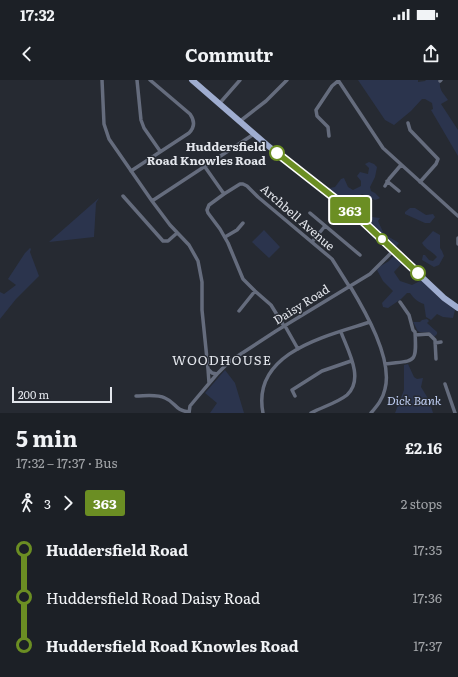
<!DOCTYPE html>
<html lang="en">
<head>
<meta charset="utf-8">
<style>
  :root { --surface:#1c2026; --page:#292d32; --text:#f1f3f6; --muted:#a0a3a7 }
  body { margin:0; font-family:Literata,serif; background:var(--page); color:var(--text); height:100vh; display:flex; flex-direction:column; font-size:15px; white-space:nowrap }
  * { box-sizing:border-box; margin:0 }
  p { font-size:13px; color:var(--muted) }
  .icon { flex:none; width:22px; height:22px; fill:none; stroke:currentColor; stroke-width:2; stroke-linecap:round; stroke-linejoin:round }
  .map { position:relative; height:333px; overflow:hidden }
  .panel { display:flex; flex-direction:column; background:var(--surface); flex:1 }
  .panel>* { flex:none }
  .badge { padding:0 8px; border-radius:3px; font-size:14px; line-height:26px }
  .scale { position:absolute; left:12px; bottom:10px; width:100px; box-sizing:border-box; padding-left:4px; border:2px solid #e3e6ec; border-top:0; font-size:11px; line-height:14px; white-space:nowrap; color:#e3e6ec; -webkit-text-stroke:3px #262a32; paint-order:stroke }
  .map>.badge { position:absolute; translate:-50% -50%; box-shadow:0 0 0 2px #fff }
  .legs { display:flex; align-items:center; gap:6px; height:44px; padding:0 16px; font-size:13px }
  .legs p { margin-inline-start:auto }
  .overview { display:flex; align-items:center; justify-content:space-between; height:68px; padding:0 16px }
  h1 { font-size:22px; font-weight:700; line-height:30px }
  ul { padding:0 16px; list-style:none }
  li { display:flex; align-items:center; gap:14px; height:48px; font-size:15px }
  li i { display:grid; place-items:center; width:6px; height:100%; margin:0 5px; background:currentColor }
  li i::after { content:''; width:10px; height:10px; margin:-5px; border:3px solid; border-radius:50%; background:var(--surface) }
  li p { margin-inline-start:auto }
  li:first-child i { background:linear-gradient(#0000 50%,currentColor 0) }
  li:last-child i { background:linear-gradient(currentColor 50%,#0000 0) }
  .status { display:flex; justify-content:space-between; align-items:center; height:28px; padding:0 20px; background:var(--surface); direction:ltr }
  .status svg { height:11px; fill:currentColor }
  header { display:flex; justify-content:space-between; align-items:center; height:52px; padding:0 16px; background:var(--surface); font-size:18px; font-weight:700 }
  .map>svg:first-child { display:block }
  .green { fill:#2b344d }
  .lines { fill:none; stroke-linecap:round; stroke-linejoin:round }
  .minor { stroke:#656c7d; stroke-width:3.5 }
  .primary { stroke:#9fadd0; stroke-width:6 }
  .line-1-casing { stroke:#fff; stroke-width:9 }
  .line-1 { stroke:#6b8e23; stroke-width:6 }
  .stop-1-dot { fill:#fff; stroke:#6b8e23; stroke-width:2 }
  .labels { text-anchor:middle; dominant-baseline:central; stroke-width:3; stroke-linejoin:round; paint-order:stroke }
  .stop-label { font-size:12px; font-weight:bold; fill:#e3e6ec; stroke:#262a32; text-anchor:end }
  .street-label { font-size:12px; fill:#e3e6ec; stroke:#262a32 }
  .park-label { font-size:12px; font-style:italic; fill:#c1d0f5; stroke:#262a32 }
  .neighbourhood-label { font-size:13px; letter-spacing:1px; fill:#e3e6ec; stroke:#262a32 }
</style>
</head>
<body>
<div class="status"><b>17:32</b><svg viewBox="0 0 49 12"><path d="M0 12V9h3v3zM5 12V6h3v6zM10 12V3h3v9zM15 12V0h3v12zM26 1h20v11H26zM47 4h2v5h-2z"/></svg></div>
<header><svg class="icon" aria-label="back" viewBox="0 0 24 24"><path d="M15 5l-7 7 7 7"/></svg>Commutr<svg class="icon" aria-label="share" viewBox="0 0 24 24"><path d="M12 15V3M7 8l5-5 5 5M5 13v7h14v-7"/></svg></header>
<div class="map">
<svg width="458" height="333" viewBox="0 0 458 333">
  <rect width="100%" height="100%" fill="#262a32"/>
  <path class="green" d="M358,0h60v2l7,-1 1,-1h12l2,3c-1,7 4,11 8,17l-7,4 17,26v26l-27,-46 2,-1 -1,-6 -7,-4h-3l-11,12 -17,14 -9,-5z
    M369,82l5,2 3,3 -2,10 -5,10 1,4 4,2 5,5 -2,1 -3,1 -13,-6 -14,12 -23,-19 2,-1 3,2 5,-1 6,-8 3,-1 4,9 5,3 8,-4v-5l-4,-5 3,-4 8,2 1,-6 -4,-4z
    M99,118l-3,5 -2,34 -45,5z
    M410,128h5l11,7 7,-1 2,3 -5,6h-5l-20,-9v-2z
    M359,131l13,6 8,1 -2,3 6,13 15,9 -4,5 -37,-34 -1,-2z
    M264,150l16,17 -11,11 -17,-16z
    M433,151l7,4v13l2,3 2,5 -5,9 -5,2 -12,-7 1,-5h2l4,5 4,1 4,-4c-5,-6 -11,-7 -15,-14z
    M30,168l1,1 -1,3 9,24 -23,23 -16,20v-27l4,2 12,-9 -8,-6 17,-26z
    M395,174l8,8 -9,10 6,9 12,4 10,-5 15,16 18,14 -2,8 -10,-1 -6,-3 -6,6 -5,-3 -2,-13c-6,-2 -10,-5 -14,-11h-3l-6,6 -13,9 -5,-1 -1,-4 11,-12 -10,-10 -6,-11 2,-3 10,-6z
    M427,239l2,2 -2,2 10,9v2l-3,3 -5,-5c-14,1 -10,0 -16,-10h7l2,-2z
    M408,284l6,13 3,2 6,-1 -2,9 8,13 4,13h-38l9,-23v-25z
    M225,290l10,13 9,30h-34l7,-10 -12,-10z"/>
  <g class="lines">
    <path class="minor" d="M102,0l2,44 5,15 43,62 18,24 19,20 9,16 4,21v28l6,59 4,4 5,1
      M137,0l4,40 3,8 16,23
      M338,0l45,68 75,68
      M440,1l1,-1
      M219,24l21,-24
      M239,42l27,-21 21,-21
      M408,43l2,7 28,29 -2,5 -16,18
      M329,56l-1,-9 -11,-11 -1,-6 16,-24 6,-5
      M205,87l19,27 -15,11 -2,5 1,3 12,16 8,14 15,36 12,12 16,14 13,21
      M131,91l58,-38c6,-6 6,-12 1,-19l-40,-34
      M387,101l12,10
      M385,106l4,-7 12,-14
      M224,114l16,-10h3l4,2 11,11 74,62 17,27
      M123,116l40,45h5l9,-8
      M152,121l102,-67
      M310,133l50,42
      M225,157l12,-7 6,-7
      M458,158v6
      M312,162l13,-16
      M350,206c15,25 43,73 35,103 -2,10 -8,17 -14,24
      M239,231l16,-20
      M285,246l13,23
      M415,255l14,-1 6,6 1,19
      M435,263l6,-1
      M385,284c30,-4 32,1 30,-32l-2,-2 -4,-15 -9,-13
      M208,289l1,14
      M445,304l10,29
      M136,316c9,0 21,-2 29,2 12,5 9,12 24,14
      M295,316l-3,-6 30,-19 29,-10
      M189,333l1,-7 5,-6 22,-26 13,-13 46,-30 94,-57 24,-24
      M263,333c-12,-61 64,-77 107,-91
      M311,333c11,-6 26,-10 36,-18 18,-16 0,-46 -6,-63"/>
    <path class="primary" d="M192,0l75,65 89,70 88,83 14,10"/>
  </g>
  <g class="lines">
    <defs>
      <path id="line-1" d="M277,73l79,62 62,58"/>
    </defs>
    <use href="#line-1" class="line-1-casing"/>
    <use href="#line-1" class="line-1"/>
  </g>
  <g class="stop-1-dot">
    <circle cx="277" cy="73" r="7"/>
    <circle cx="382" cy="159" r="5"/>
    <circle cx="418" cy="193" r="7"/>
  </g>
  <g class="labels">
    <g class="stop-label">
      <text x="266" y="66">Huddersfield<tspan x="266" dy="14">Road Knowles Road</tspan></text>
    </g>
    <g class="street-label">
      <text transform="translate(298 137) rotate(41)">Archbell Avenue</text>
      <text transform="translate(301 224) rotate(-32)">Daisy Road</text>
    </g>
    <g class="park-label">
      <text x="414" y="320">Dick Bank</text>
    </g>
    <g class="neighbourhood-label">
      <text x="222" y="279">WOODHOUSE</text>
    </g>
  </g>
</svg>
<div class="scale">200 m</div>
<b class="badge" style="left:350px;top:130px;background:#6b8e23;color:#fff">363</b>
</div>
<section class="panel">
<div class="overview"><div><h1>5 min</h1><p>17:32 – 17:37 · Bus</p></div><b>£2.16</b></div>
<div class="legs"><svg class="icon" aria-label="walk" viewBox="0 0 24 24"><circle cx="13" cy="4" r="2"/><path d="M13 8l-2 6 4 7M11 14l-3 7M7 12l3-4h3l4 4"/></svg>3<svg class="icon" aria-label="forward" viewBox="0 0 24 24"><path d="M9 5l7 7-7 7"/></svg><b class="badge" style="background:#6b8e23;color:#fff">363</b><p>2 stops</p></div>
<ul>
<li><i style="color:#6b8e23"></i><b>Huddersfield Road</b><p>17:35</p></li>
<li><i style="color:#6b8e23"></i><span>Huddersfield Road Daisy Road</span><p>17:36</p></li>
<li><i style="color:#6b8e23"></i><b>Huddersfield Road Knowles Road</b><p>17:37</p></li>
</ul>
</section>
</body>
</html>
